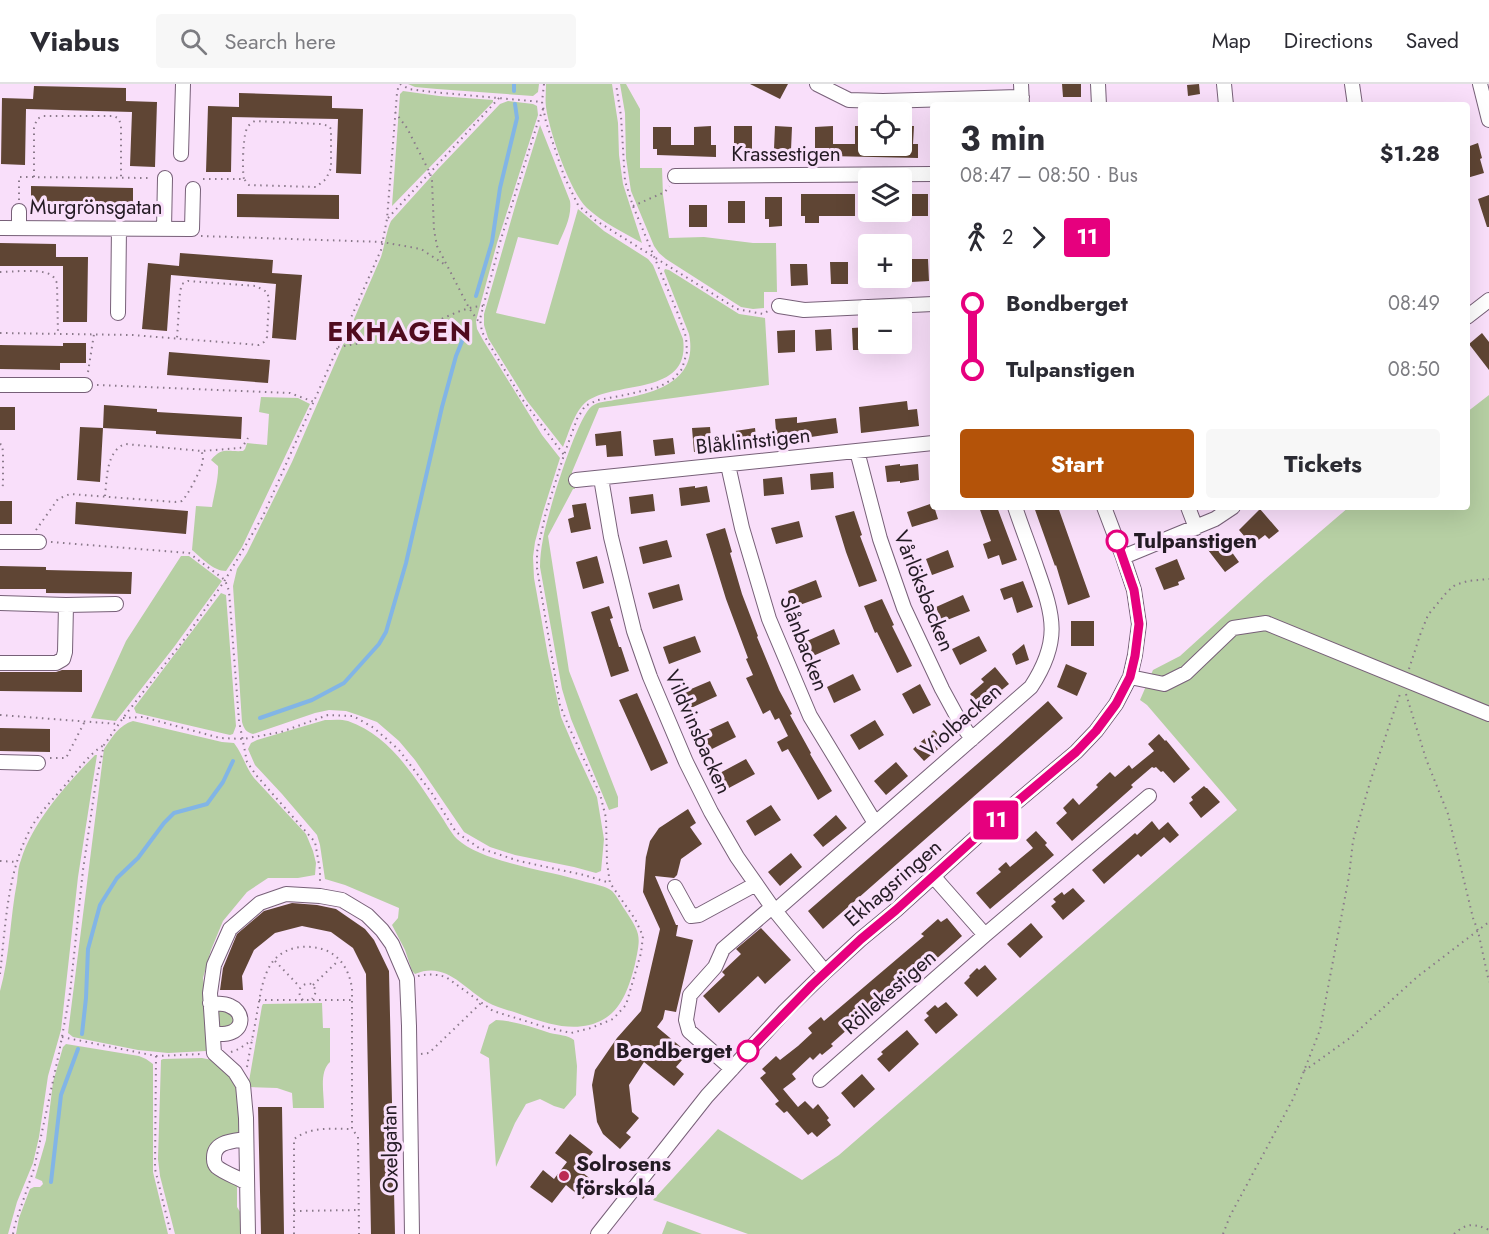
<!DOCTYPE html>
<html lang="en">
<head>
<meta charset="utf-8">
<style>
  :root { --surface:#fff; --page:#f7f7f7; --text:#2b2b33; --muted:#7c7c81; --line:#e1e1e2; --accent:#b45309 }
  body { margin:0; font-family:Jost,sans-serif; background:var(--page); color:var(--text); height:100vh; display:flex; flex-direction:column; font-size:22px; white-space:nowrap }
  * { box-sizing:border-box; margin:0 }
  p { font-size:20px; color:var(--muted) }
  .icon { flex:none; width:33px; height:33px; fill:none; stroke:currentColor; stroke-width:2; stroke-linecap:round; stroke-linejoin:round }
  .map { position:relative; flex:1; overflow:hidden }
  .side { position:absolute; left:930px; top:18px; width:540px; height:408px; display:flex; flex-direction:column; background:var(--surface); border-radius:6px; box-shadow:0 6px 24px #0002 }
  .side>* { flex:none }
  .badge { padding:0 12px; border-radius:4px; font-size:21px; line-height:39px }
  .controls { position:absolute; left:858px; top:18px; display:grid; gap:12px }
  .controls a { display:grid; place-items:center; width:54px; height:54px; border-radius:6px; background:var(--surface); box-shadow:0 6px 24px #0002; font-size:30px }
  .map>.badge { position:absolute; translate:-50% -50%; box-shadow:0 0 0 3px #fff }
  .legs { display:flex; align-items:center; gap:9px; height:66px; padding:0 30px; font-size:20px }
  .legs p { margin-inline-start:auto }
  .head { display:flex; align-items:center; justify-content:space-between; height:102px; padding:0 30px }
  h1 { font-size:33px; font-weight:700; line-height:45px }
  .primary-button { display:flex; gap:12px; margin-top:auto; padding:12px 30px }
  .primary-button a { flex:1; height:69px; border-radius:6px; background:var(--accent); color:#fff; font-size:24px; font-weight:700; line-height:69px; text-align:center }
  .primary-button a+a { background:var(--page); color:var(--text) }
  ul { padding:0 30px; list-style:none }
  li { display:flex; align-items:center; gap:21px; height:66px; font-size:22px }
  li i { display:grid; place-items:center; width:9px; height:100%; margin:0 8px; background:currentColor }
  li i::after { content:''; width:15px; height:15px; margin:-8px; border:4px solid; border-radius:50%; background:var(--surface) }
  li p { margin-inline-start:auto }
  li:first-child i { background:linear-gradient(#0000 50%,currentColor 0) }
  li:last-child i { background:linear-gradient(currentColor 50%,#0000 0) }
  header { display:flex; align-items:center; gap:36px; box-sizing:border-box; height:84px; padding:0 30px; background:var(--surface); border-bottom:2px solid var(--line) }
  header strong { font-size:28px }
  nav { display:flex; gap:33px; margin-inline-start:auto; font-size:21px }
  .search { width:420px; height:54px; background:var(--page); display:flex; align-items:center; gap:15px; box-sizing:border-box; padding:0 21px; border-radius:6px; color:var(--muted); font-size:22px }
  .map>svg:first-child { display:block }
  .green { fill:#b6cfa3 }
  .lines { fill:none; stroke-linecap:round; stroke-linejoin:round }
  .stream { stroke:#82b5e6; stroke-width:4 }
  .building { fill:#5f4534 }
  .minor-casing { stroke:#776078; stroke-width:16 }
  .path { stroke:#8a798a; stroke-width:2; stroke-dasharray:1.5 4.5; stroke-linecap:butt }
  .minor { stroke:#fff; stroke-width:14 }
  .line-1-casing { stroke:#fff; stroke-width:14 }
  .line-1 { stroke:#e6007e; stroke-width:9 }
  .stop-1-dot { fill:#fff; stroke:#e6007e; stroke-width:3 }
  .poi-dot { fill:#bb2b54; stroke:#f9dffa; stroke-width:2 }
  .labels { text-anchor:middle; dominant-baseline:central; stroke-width:6; stroke-linejoin:round; paint-order:stroke }
  .street-label { font-size:21px; fill:#241b24; stroke:#f9dffa }
  .stop-label { font-size:21px; font-weight:bold; fill:#241b24; stroke:#f9dffa; text-anchor:start }
  .poi-label { font-size:21px; font-weight:bold; fill:#241b24; stroke:#f9dffa; text-anchor:start }
  .district-label { font-size:27px; font-weight:bold; letter-spacing:1.5px; fill:#500b1f; stroke:#f9dffa }
</style>
</head>
<body>
<header>
<strong>Viabus</strong>
<div class="search"><svg class="icon" aria-label="search" viewBox="0 0 24 24"><circle cx="10" cy="10" r="6"/><path d="M15 15l6 6"/></svg>Search here</div>
<nav><a>Map</a><a>Directions</a><a>Saved</a></nav>
</header>
<div class="map">
<svg width="1489" height="1150" viewBox="0 0 1489 1150">
  <rect width="100%" height="100%" fill="#f9dffa"/>
  <path class="green" d="M408,0h131l-1,8 -5,4 -96,-7 -22,-2z
    M546,0h66l6,39 1,32 4,29 19,59c-19,-11 -39,-20 -55,-35 -17,-16 -38,-77 -41,-101 -1,-7 0,-15 0,-23z
    M620,0h6l14,25v59h22l1,27 6,43 35,-1 49,6h23l1,49h-13v16l-11,1 -12,-2 -75,-48 -7,-6 -5,-7 -23,-55 -5,-33 -1,-45z
    M403,7l36,5 54,4v2l-101,104 8,-112z
    M508,17l25,3 4,2 1,9 -41,128 -21,78 1,8 6,11 59,95 18,23 -17,54 -8,30 -2,15 1,21 14,78 13,61 15,35 21,45 7,42 -3,32 -5,2 -22,-6 -59,-12 -25,-8 -26,-15 -49,-72 -16,-19 -22,-19 -19,-7 -12,-4 -17,-1 -14,3 -62,21c-7,-2 -9,-5 -11,-12l-9,-136 4,-17 10,-16 45,-91 89,-205c4,-12 5,-25 10,-36l47,-52 62,-65z
    M540,41l30,76c2,16 -6,30 -12,44l-40,-8 -22,76 49,11 33,-115 26,22 44,28 5,6 30,74c8,58 -68,41 -97,63 -12,10 -17,31 -23,45l-36,-46 -39,-63 -4,-13v-11l32,-111z
    M665,185l4,1 70,44 26,4 4,67 -170,23 -27,64 3,17h-2l-25,47 21,135 49,126v10l-9,3 -38,-91 -9,-30 -22,-122c0,-9 1,-18 3,-28 4,-23 33,-121 49,-133 7,-5 14,-4 22,-6 38,-6 85,-17 75,-66l-25,-63z
    M1489,311v839h-741l-95,-34 65,-71 84,51 37,-25 398,-345 -90,-105 -7,-5 13,-30 27,-14 85,-77 84,-72h118v-95z
    M261,313l37,1 12,6 -68,143 -16,24c-13,0 -24,-13 -34,-21l4,-44 16,1c2,-12 7,-30 6,-41l-7,-6c11,-13 16,-8 32,-9l2,-2 2,-6 20,2 2,-31 -10,-2z
    M181,472h8l33,25 -48,66 -58,74 -25,-3 35,-77z
    M221,509l5,2 10,131 -3,8 -3,1 -94,-22 -2,-5z
    M325,636c7,0 16,-1 23,1 43,15 67,57 91,92 6,8 11,19 18,26 26,24 95,32 129,43 8,2 20,4 26,9 5,5 9,13 13,19 16,24 16,26 10,54 -5,20 -12,44 -31,55 -27,16 -60,4 -87,-6 -10,-3 -21,-6 -30,-11 -24,-14 -41,-41 -72,-28l-3,-3 -7,-21 -13,-25 6,-7 1,-10 -54,-23 -20,-6 -5,-34 -3,-10 -35,-41 -27,-29 -7,-16 3,-6 6,-3z
    M133,637l89,21 12,1c9,12 11,23 20,35l52,56 7,17 3,12 -1,12 -17,3h-30l-21,14 -24,29 -12,29 -8,28 3,20v53l-38,2 -30,-3 -65,-13 -5,-4 36,-284c8,-12 15,-24 29,-28z
    M95,671h2l-19,122 -17,153 -13,46 -9,61 -6,26 -16,39 -9,32h-8v-243c10,-35 10,-73 17,-109 1,-7 1,-15 4,-22 12,-39 46,-76 74,-105z
    M322,919l1,25h7v34c-11,10 -6,31 -6,46h-31l-1,-15 -15,-5 -29,-1 14,-81 1,-2z
    M221,926l13,3v13l-16,2v-16z
    M496,936c19,1 36,7 54,13 9,2 17,2 24,7l3,26 -1,29 -12,14 -10,-3 -14,-7 -14,5 -11,19 -19,44 -7,-109 -9,-5 9,-28z
    M66,960l73,12 7,3 7,5v108l15,62h-152l3,-16 11,-29 4,-2h6l3,-3 -1,-3 -7,-3 11,-38 7,-58 10,-35z
    M202,974l10,2 8,5 17,19 3,7v43l-31,19 26,28 2,5v21l5,8v19h-67l-15,-58 -2,-17 3,-99 2,-1z
    M667,1137l35,13h-40z"/>
  <g class="lines">
    <path class="stream" d="M514,7v-7
      M476,212l16,-54 8,-54 17,-70 -2,-14
      M260,634l52,-18 32,-17 35,-39 7,-12 20,-69 36,-156 14,-51 9,-22
      M82,950l4,-36 2,-49 12,-44 17,-27 21,-20 26,-35 10,-10 33,-9 16,-22 10,-21
      M51,1098l10,-87 17,-46"/>
  </g>
  <path class="building" d="M750,0h38l-8,15z
    M1062,0h19v13h-18z
    M1199,0l1,10 -12,2 -1,-11z
    M34,2l92,2v13l31,1 -2,65 -25,-1 2,-54 -106,-3 -1,56 -24,-1 1,-66 31,1z
    M239,9l93,3v12l31,1 -2,65 -25,-1 2,-54 -106,-2 -1,55h-25l2,-66 31,1z
    M711,42v19h5v12l-59,-2v-6h-4v-22h18v18h23v-18z
    M734,42h18v23h-18z
    M775,42l17,1 -1,23 -17,-1z
    M833,42v18h22v-18h13v20h34v-20h12l-1,18h5v14l-89,-2v-8h-14v-21z
    M1478,59l4,15 -2,1 4,14 -17,5v-31z
    M31,102l102,2v23l-102,-1z
    M237,110l102,1v24l-102,-2z
    M801,110h54v22h-36v7h-14v-7h-4z
    M910,110h18v22h-18z
    M1489,111v32h-2l-9,-28z
    M765,113h17v29l-13,1v-8h-4z
    M728,117h17v22h-17z
    M689,121h18v22h-18z
    M0,159l56,1v13h32l-1,65h-24v-56h-63z
    M180,169l93,7 -1,13 30,2 -6,65 -24,-2 4,-54 -105,-9 -4,56 -25,-2 6,-66 31,3z
    M910,175h18l1,22 -18,1z
    M830,178h18v22h-17z
    M790,180h17l1,21 -17,1z
    M868,243v23h-15l-1,-22z
    M831,245l1,21 -16,1 -1,-21z
    M795,246v22l-17,1 -1,-22z
    M1482,249l7,9v28l-20,-26z
    M63,259h23v20h-26v7l-60,-1v-24l63,1z
    M169,268l101,8 -2,23 -101,-8z
    M907,317l1,9 9,-1 2,17 -58,7 -2,-26z
    M104,321l53,4v3l85,5 -1,22 -85,-5v-3l-53,-3z
    M0,323h15v23h-15z
    M797,333v6l39,-5 2,15 -61,9 -2,-23z
    M80,343l23,1 -3,54 -23,-2z
    M710,343l2,23 -18,2 -2,-24z
    M755,344l2,17 -21,2 -1,-16z
    M621,347l2,25 -16,1 -1,-12 -10,1 -1,-12z
    M673,354l2,16 -20,2 -2,-16z
    M900,380v2l18,-2 1,16 -19,3v-2l-13,1 -2,-16z
    M833,388l1,16 -23,2 -1,-16z
    M782,393l2,17 -20,2 -1,-17z
    M695,402v2l12,-2 3,16 -29,4 -2,-18z
    M653,410l2,17 -24,3 -2,-17z
    M0,417h12v23h-12z
    M76,418l112,9 -2,23 -111,-10z
    M586,419l5,26 -20,4 -3,-14 6,-2 -2,-12z
    M933,419l5,16 -26,8 -5,-15z
    M979,423h18l20,53 -15,5 -3,-10 -11,4 -5,-15 8,-3z
    M1034,423h24l32,90 -22,8 -12,-40 -1,1z
    M1260,425l19,22 -10,8 -4,-4 -13,10 -13,-15z
    M854,427l8,24 -2,1 17,45 -18,6 -13,-35 -11,-36z
    M799,437l4,16 -27,7 -5,-16z
    M725,444l7,24 -2,1 12,41 16,42 -1,1 22,53 13,24 -2,1 21,38 -1,1 22,37 -14,9 -30,-51 -6,3 -5,-10 11,-6 -9,-18 -4,2 -5,-10 -7,4 -17,-36 7,-3 -7,-16 2,-1 -22,-59 -20,-65z
    M667,456l5,17 -29,7 -4,-17z
    M1220,457l9,11 2,-1 8,11 -14,10 -17,-22z
    M948,466l6,17 -22,8 -6,-16z
    M597,472l7,27 -21,6 -7,-27z
    M1177,475l8,20 -7,3 1,3 -15,5 -9,-22z
    M0,482l46,1v3l86,2 -1,22 -85,-1v-4h-46z
    M816,496l6,17 -28,10 -6,-16z
    M1023,497l10,26 -16,6 -5,-16 -8,3 -4,-11z
    M679,500l4,16 -30,9 -5,-16z
    M963,511l7,16 -28,11 -6,-15z
    M882,515l12,26 -2,1 20,40 -15,7 -20,-41 -2,1 -11,-27z
    M609,522l4,12 -3,1 9,28h2l8,24 -18,6 -20,-65z
    M1071,537h23v25h-23z
    M834,545l6,15 -27,12 -6,-15z
    M695,552l6,16 -32,12 -6,-17z
    M979,552l8,15 -27,14 -8,-16z
    M1024,560l5,16 -13,5 -4,-11z
    M1066,580l21,9 -10,23 -20,-9z
    M995,583l14,17 -28,23 -11,-13 14,-12 -3,-3z
    M62,586h20v22l-82,-1v-19h56z
    M853,590l8,16 -27,13 -7,-16z
    M710,597l7,15 -26,12 -7,-16z
    M920,600l11,21 -18,9 -11,-20z
    M637,609l31,70 -17,8 -32,-71z
    M1048,617l15,17 -240,211 -15,-18 190,-165z
    M875,636l9,15 -25,15 -9,-15z
    M728,637l8,16 -30,15 -8,-17z
    M0,644l50,1v23l-50,-1z
    M934,646l11,13 -21,18 -11,-12z
    M1159,650l6,7 1,-1 24,29 -16,14 -11,-12 -2,1 -5,-5 -2,1 -2,-1 -21,18 2,2 -61,54 -16,-18 11,-10 -4,-5 10,-10 6,7 19,-18 -2,-2 14,-13 5,5 14,-12 3,4 22,-18 -6,-7z
    M746,675l9,15 -28,15 -9,-15z
    M896,678l12,14 -22,19 -12,-14z
    M1204,702l2,2h1l13,14 -19,16 -12,-15 4,-3 -2,-3z
    M771,721l10,15 -26,16 -9,-15z
    M688,725l8,14 -6,4 12,17 -21,15 -4,16 -3,3 -19,-2 21,49h2l-2,11 17,4 -17,72 -11,-2 -2,9 -6,8 31,26 -12,14 8,7 -10,12 -30,-24 -15,23 3,27 7,6 -13,15 5,4 -11,12 -17,-15 -6,-12 -5,-37 3,-15 22,-32 24,-27 19,-82 -17,-37 3,-36v1l4,-16 9,-13z
    M836,731l11,13 -24,19 -10,-12z
    M1152,737l7,9 9,-8 11,13 -9,8 -6,-6 -23,20 -3,-3 -34,30 -12,-14 43,-37 2,2z
    M1036,747l11,12 -2,2 9,10 -64,54 -14,-16 25,-21 -3,-3 8,-7 4,5 23,-19 -7,-8z
    M791,769l11,14 -22,19 -12,-14z
    M1073,804l12,13 -22,19 -12,-14 5,-4 -3,-3 9,-7 2,3z
    M292,819l25,2 19,4 29,20 9,11 15,31 6,263h-24l-5,-260 -13,-26 -22,-16 -29,-6 -27,7 -21,17 -12,26 1,14h-23l3,-22 14,-34 27,-23z
    M947,834l15,18 -28,25 -4,-5 -26,23 3,3 -14,13 -4,-4 -24,21 4,5 -17,15 -3,-4 -18,16 2,2 -11,9 -2,-2 -7,7 -3,-3 -18,17 4,5 -13,10 15,18 7,-6 8,8 5,-5 11,14 -2,2 4,5 -14,12 -5,-5 -4,3 -21,-24 -3,2 -9,-9 4,-3 -19,-23 6,-5 -4,-4 14,-13 4,4 18,-14 14,-13 -4,-5 13,-11 3,4 100,-85 -3,-2 17,-15 3,3z
    M1031,839l12,14 -23,21 -13,-14z
    M761,844l30,32 -26,24 -7,-8 -39,37 -16,-17 22,-21 -3,-3 2,-2 17,-16 -5,-5z
    M985,881l12,14 -20,18 -13,-14 6,-6 -1,-1 8,-8 2,2z
    M946,918l12,13 -22,19 -12,-14 5,-4 -3,-3 9,-8 3,3z
    M907,946l12,14 -30,28 -12,-13 6,-5 -2,-2z
    M862,990l13,15 -21,19 -13,-15z
    M258,1023h24l2,127h-23z
    M570,1050l23,18 -14,18 17,13 -13,16 -17,-14 -14,18 -22,-16 13,-17 11,9 13,-17 -12,-9z"/>
  <g class="lines">
    <defs>
      <path id="minor" d="M817,0l32,16 34,1 139,-4
        M1021,0l1,21
        M1098,0l1,21
        M1224,0l2,21
        M1352,0l3,21
        M1480,0l9,36
        M181,70l2,-70
        M675,92l258,-2
        M0,144l192,1 1,-40
        M19,144v-17
        M164,145l1,-51
        M779,222l25,4 129,-6
        M118,229l1,-85
        M1467,233l22,-17
        M0,301h85
        M857,367l23,88 24,69 38,81 18,33 12,17
        M728,381l14,63 27,91 41,97 65,107
        M601,394l10,59 23,94 16,46 36,85 25,50 26,45 35,50 53,65
        M576,396l357,-37
        M1188,423l8,21
        M0,458h39
        M1123,473l92,-38 18,-12
        M0,519l66,2 -1,47 -2,7 -7,4h-56
        M66,521l50,-1
        M1130,593l34,7 22,-11 47,-45 33,-5 223,91
        M0,678l38,1
        M933,792l52,59
        M675,803l16,29 8,-1 57,-31
        M775,827l256,-224c30,-46 23,-70 6,-118 -7,-21 -15,-41 -22,-62
        M210,919c7,1 14,0 20,3 12,5 15,20 2,26 -6,3 -13,2 -19,2
        M732,985l-43,-38 -3,-11 4,-25 25,-28 8,-18 49,-42
        M820,996l165,-145 164,-139
        M246,1055c-12,2 -33,2 -32,20 0,3 1,6 3,8 7,6 22,11 30,16
        M248,1150l-2,-116 -3,-33 -8,-13 -21,-19 -4,-60 4,-28 16,-36 30,-26 26,-9 34,2 22,4 25,15 15,15 10,14 15,35 2,47 3,208
        M598,1150l109,-138 78,-85 40,-39 36,-33 35,-29 97,-88 83,-70 20,-21 20,-27 14,-27 5,-22 4,-31 -5,-34 -11,-33 -19,-50"/>
    </defs>
    <use href="#minor" class="minor-casing"/>
    <path class="path" d="M400,0l9,5 23,3 110,10
      M544,0l-2,18 4,20 18,54 14,29 17,15 142,89 26,5 5,-3
      M543,25l-6,16 -36,114 -21,80 2,13 40,67 42,56
      M395,28l12,16 23,45 2,8 2,49 3,16 32,62 10,14
      M34,93v-49l3,-9 6,-3h71l5,3 2,7v52
      M203,95h41l5,6 67,2 10,-8 5,-11v-39l-2,-3 -8,-2 -66,-3c-4,2 -8,5 -9,10 -3,9 -4,39 -2,48
      M19,116v-23l133,1
      M633,122l32,-14 4,-6
      M388,134l112,-121
      M201,152l181,6 39,7 26,17
      M0,188c13,0 40,-4 51,3 4,3 4,4 6,8l1,51
      M0,249l132,2 127,10 5,-3 3,-5 2,-38 -2,-7 -11,-6 -68,-5 -6,3 -2,8 -3,46
      M338,263c25,-4 50,-9 74,-16 21,-6 50,-25 71,-25
      M88,288l6,-38
      M97,301l193,8 24,9
      M0,360l2,1 1,7v33l-3,4
      M105,412c2,-17 1,-45 20,-52l77,7 38,-3 3,-2 5,-8
      M36,446l22,-31 12,-5 105,8 7,-1c6,-6 19,-31 21,-40 0,-4 -1,-7 -1,-10
      M51,458l138,11 36,27 4,11 10,130 8,41 9,13 59,67 5,28v12
      M1409,585l11,-34 8,-20 19,-23 8,-7 13,-4 21,-2
      M1406,610l20,65 22,55 25,104 5,13 11,51
      M0,631l118,9
      M123,634l20,-1 77,21 23,1 38,-7 47,-17 25,1 21,12 25,22 32,42 25,40 23,16 40,13 65,14 26,8
      M50,674h16l19,-37
      M0,777l17,1
      M275,877l25,26
      M0,890c6,-51 7,-107 34,-151 9,-14 21,-26 32,-39 11,-13 23,-30 38,-39
      M418,892c10,-2 18,-2 28,1l47,34 52,16 26,6 20,-5 22,-9 13,-14 15,-52 2,-17 -8,-17 -25,-36 -3,-20 -1,-45 -6,-24 -31,-67 -9,-22 -23,-137v-16l9,-40 18,-57 13,-36 8,-13 13,-6 27,-5 34,-8 14,-8 9,-10 5,-17 -1,-15 -8,-23 -45,-108 -8,-25 -4,-65 -5,-32
      M313,901l26,-25
      M259,916h93
      M303,916c-8,-9 -2,-18 9,-16 4,5 5,9 0,15
      M62,953l94,19 -1,113 16,65
      M231,968l8,-3 13,-9
      M421,970l8,-1 52,-50
      M156,972l45,-2
      M247,983c3,-18 7,-36 10,-54 3,-16 5,-35 14,-49 11,-17 35,-21 54,-14 16,6 25,22 27,39v140l6,8 1,97
      M1304,987l46,-33 67,-61 72,-55
      M294,1127l65,-1
      M13,1150l2,-10 19,-55 25,-116 11,-60 13,-123 13,-89 8,-36 19,-27 63,-81 39,-57 38,-64 118,-266 6,-31 10,-126 2,-9
      M294,1150v-95c18,-13 37,-10 58,-10
      M1223,1150l7,-18 63,-117 27,-69 29,-154 4,-35 18,-62 30,-88
      M1454,1150c12,-11 20,-11 35,-4"/>
    <use href="#minor" class="minor"/>
  </g>
  <g class="lines">
    <defs>
      <path id="line-1" d="M748,967l64,-66 49,-46 35,-29 97,-88 83,-70 20,-21 20,-27 14,-27 5,-21 4,-32 -5,-34 -17,-49"/>
    </defs>
    <use href="#line-1" class="line-1-casing"/>
    <use href="#line-1" class="line-1"/>
  </g>
  <g class="stop-1-dot">
    <circle cx="1117" cy="457" r="10"/>
    <circle cx="748" cy="967" r="10"/>
  </g>
  <circle class="poi-dot" cx="564" cy="1092" r="6"/>
  <g class="labels">
    <g class="street-label">
      <text x="786" y="70">Krassestigen</text>
      <text x="96" y="123">Murgrönsgatan</text>
      <text transform="translate(753 357) rotate(-6)">Blåklintstigen</text>
      <text transform="translate(924 507) rotate(68)">Vårlöksbacken</text>
      <text transform="translate(804 559) rotate(69)">Slånbacken</text>
      <text transform="translate(961 636) rotate(-41)">Violbacken</text>
      <text transform="translate(698 648) rotate(66)">Vildvinsbacken</text>
      <text transform="translate(893 799) rotate(-41)">Ekhagsringen</text>
      <text transform="translate(889 908) rotate(-41)">Röllekestigen</text>
      <text transform="translate(390 1065) rotate(-91)">Oxelgatan</text>
    </g>
    <g class="stop-label">
      <text x="1134" y="457">Tulpanstigen</text>
      <text x="732" y="967" text-anchor="end">Bondberget</text>
    </g>
    <g class="poi-label">
      <text x="576" y="1080">Solrosens<tspan x="576" dy="24">förskola</tspan></text>
    </g>
    <g class="district-label">
      <text x="400" y="247">EKHAGEN</text>
    </g>
  </g>
</svg>
<div class="controls">
<a><svg class="icon" aria-label="locate" viewBox="0 0 24 24"><circle cx="12" cy="12" r="6"/><path d="M12 2v4M12 18v4M2 12h4M18 12h4"/></svg></a>
<a><svg class="icon" aria-label="layers" viewBox="0 0 24 24"><path d="M12 4l9 5-9 5-9-5zM3 14l9 5 9-5"/></svg></a>
<a>+</a>
<a>−</a>
</div>
<b class="badge" style="left:996px;top:736px;background:#e6007e;color:#fff">11</b>
<section class="side">
<div class="head"><div><h1>3 min</h1><p>08:47 – 08:50 · Bus</p></div><b>$1.28</b></div>
<div class="legs"><svg class="icon" aria-label="walk" viewBox="0 0 24 24"><circle cx="13" cy="4" r="2"/><path d="M13 8l-2 6 4 7M11 14l-3 7M7 12l3-4h3l4 4"/></svg>2<svg class="icon" aria-label="forward" viewBox="0 0 24 24"><path d="M9 5l7 7-7 7"/></svg><b class="badge" style="background:#e6007e;color:#fff">11</b></div>
<ul>
<li><i style="color:#e6007e"></i><b>Bondberget</b><p>08:49</p></li>
<li><i style="color:#e6007e"></i><b>Tulpanstigen</b><p>08:50</p></li>
</ul>
<div class="primary-button"><a>Start</a><a>Tickets</a></div>
</section>
</div>
</body>
</html>
